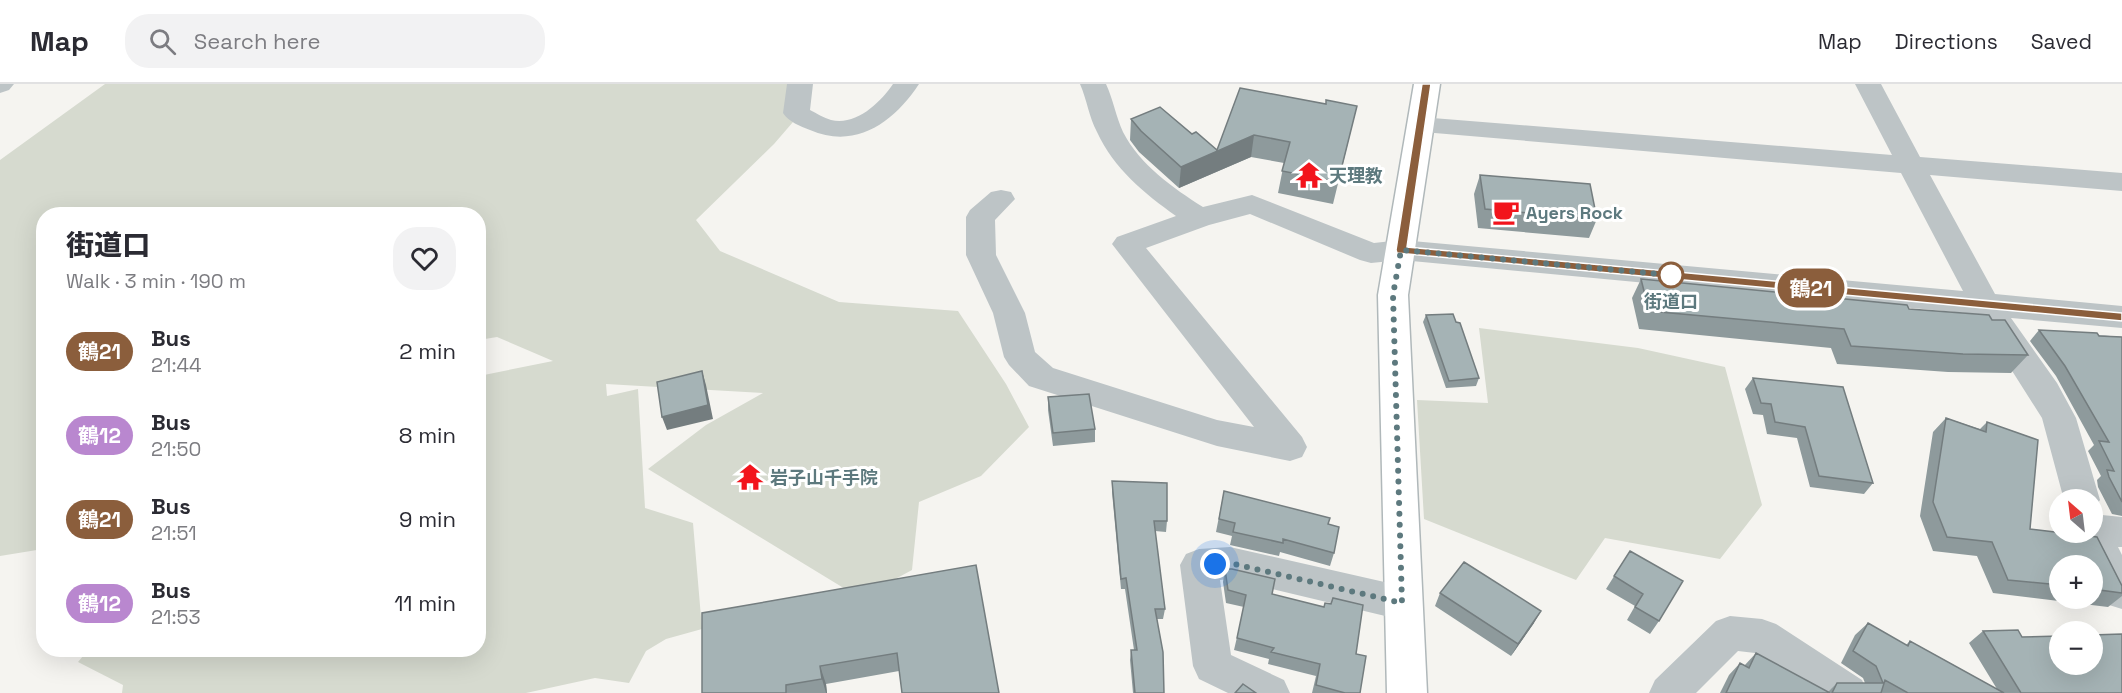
<!DOCTYPE html>
<html lang="en">
<head>
<meta charset="utf-8">
<style>
  :root { --surface:#fff; --page:#f2f2f3; --text:#2b2b33; --muted:#7c7c81; --line:#e1e1e2 }
  body { margin:0; font-family:"Space Grotesk","Noto Sans JP",sans-serif; background:var(--page); color:var(--text); height:100vh; display:flex; flex-direction:column; font-size:22px; white-space:nowrap }
  * { box-sizing:border-box; margin:0 }
  p { font-size:20px; color:var(--muted) }
  .icon { flex:none; width:33px; height:33px; fill:none; stroke:currentColor; stroke-width:2; stroke-linecap:round; stroke-linejoin:round }
  .map { position:relative; flex:1; overflow:hidden }
  .drawer { position:absolute; left:36px; top:123px; width:450px; height:450px; display:flex; flex-direction:column; background:var(--surface); border-radius:24px; box-shadow:0 6px 24px #0002 }
  .drawer>* { flex:none }
  .badge { padding:0 12px; border-radius:20px; font-size:21px; line-height:39px }
  .needle { width:39px; rotate:332deg }
  .controls { position:absolute; left:2049px; top:405px; display:grid; gap:12px }
  .controls a { display:grid; place-items:center; width:54px; height:54px; border-radius:50%; background:var(--surface); box-shadow:0 6px 24px #0002; font-size:30px }
  .you { position:absolute; width:30px; height:30px; margin:-15px; border:4px solid #fff; border-radius:50%; background:#1a73e8; box-shadow:0 0 0 9px #1a73e833 }
  .map>.badge { position:absolute; translate:-50% -50%; box-shadow:0 0 0 3px #fff }
  .round { display:grid; place-items:center; flex:none; width:63px; height:63px; border-radius:24px; background:var(--page) }
  .headline { display:flex; align-items:center; justify-content:space-between; height:102px; padding:0 30px }
  h1 { font-size:28px; font-weight:800; line-height:45px }
  ul { padding:0; list-style:none }
  li { display:flex; align-items:center; gap:18px; height:84px; padding:0 30px }
  li div { flex:1 }
  li b { display:block; font-size:22px }
  li em { font-style:normal }
  li .badge { min-width:66px; font-weight:700; text-align:center }
  header { display:flex; align-items:center; gap:36px; box-sizing:border-box; height:84px; padding:0 30px; background:var(--surface); border-bottom:2px solid var(--line) }
  header strong { font-size:28px }
  nav { display:flex; gap:33px; margin-inline-start:auto; font-size:21px }
  .search { width:420px; height:54px; background:var(--page); display:flex; align-items:center; gap:15px; box-sizing:border-box; padding:0 21px; border-radius:24px; color:var(--muted); font-size:22px }
  .map>svg:first-child { display:block }
  .green { fill:#d6dacf }
  .lines { fill:none; stroke-linecap:round; stroke-linejoin:round }
  .major-casing { stroke:#b0b8ba; stroke-width:3 }
  .minor { fill:#bdc4c6; fill-rule:evenodd }
  .major { fill:#fff; fill-rule:evenodd }
  .wall { fill:#8e9a9c; fill-rule:evenodd }
  .shaded-wall { fill:#747d7f }
  .building { fill:#a5b3b5; stroke:#747d7f; stroke-width:1.5 }
  .line { fill:#8b5e3c; stroke:#fff; stroke-width:1.5 }
  .walk { stroke:#5d797e; stroke-width:6; stroke-dasharray:0 10.8 }
  .stop-dot { fill:#fff; stroke:#8b5e3c; stroke-width:3 }
  .labels { text-anchor:middle; dominant-baseline:central; stroke-width:6; stroke-linejoin:round; paint-order:stroke }
  .poi-label { font-size:18px; font-weight:bold; fill:#5d797e; stroke:#fff; text-anchor:start }
  .stop-label { font-size:18px; font-weight:bold; fill:#5d797e; stroke:#fff }
</style>
</head>
<body>
<header>
<strong>Map</strong>
<div class="search"><svg class="icon" aria-label="search" viewBox="0 0 24 24"><circle cx="10" cy="10" r="6"/><path d="M15 15l6 6"/></svg>Search here</div>
<nav><a>Map</a><a>Directions</a><a>Saved</a></nav>
</header>
<div class="map">
<svg width="2122" height="609" viewBox="0 0 2122 609">
  <rect width="100%" height="100%" fill="#f5f4f0"/>
  <path class="green" d="M105,0h701l-13,38 -19,22 -78,76 24,31 119,51 119,9 48,73 23,43 -48,49 -62,26 -7,68 -52,28 -212,-129 58,-44 57,-32 -157,-9 1,12 31,-7 7,119 48,15 9,106 -36,10 -20,12 -17,32 -34,-5 -69,15h-404l1,-8 -45,-23 10,-12h390l1,-274 74,-15 -56,-24 -18,3 -1,-126h-434l-1,335 -43,7v-396z
    M1479,244l159,20 87,19 37,138 -42,54 -115,-21 -29,42 -152,-61 -7,-119 71,3z"/>
  <g class="lines">
    <defs>
      <path id="major" d="M1414,0h26l-32,211 19,398h-40l-9,-398z"/>
    </defs>
    <use href="#major" class="major-casing"/>
    <path class="minor" d="M0,0h14l-5,6 -9,3z
      M787,0h26l-3,26c6,3 14,8 21,10 25,6 49,-17 62,-36h26c-25,38 -63,66 -109,46 -10,-4 -21,-8 -27,-17z
      M1080,0h26c7,15 10,33 17,48 17,33 50,56 80,75l49,-12 122,48 27,-3 562,51 -62,-118 -490,-42 -4,-6 4,-6 9,-2 472,38 -37,-71h26l39,73 202,16v18l-192,-16 65,119 127,12v22l-111,-10 46,65 19,35 24,82 -8,11v-11h-28l-22,-82 -66,-104 -575,-54 -30,3 -11,-3 -110,-46 -41,11 -63,23 156,189 5,10 -5,10 -12,4 -73,-15 -188,-60 -20,-21 -5,-8 -11,-44 -27,-58v-38l4,-7 21,-18 10,-2 10,2 4,7 -20,21 1,35 29,58 10,39 18,16 164,52 37,7 -142,-183 5,-7 59,-21c-32,-23 -62,-47 -79,-84 -8,-15 -10,-32 -17,-48z
      M2092,430l30,3v30h-4l4,8v54l-13,-4 -17,-34v-5h-2l-16,-34h18z
      M1230,463l172,39 13,5 6,12 -6,12 -13,5 -172,-41 -10,1 11,75 53,25 6,13h-62l-29,-14 -6,-13 -13,-101 6,-11 13,-5z
      M1730,532l32,3 14,5 86,56 6,13h-54l-59,-40 -17,-2 -42,42h-47l6,-13 61,-59z"/>
    <use href="#major" class="major"/>
  </g>
  <path class="wall" d="M1326,20l31,2 -24,98 -55,-11 6,-30 -33,-6 -72,31 -40,-36 -9,-12 1,-21 61,15 25,16z
    M1480,91l117,44 -8,19 -111,-10 -4,-34z
    M1641,195l268,30 83,11 36,35 -17,18 -63,-1 -111,-8 -6,-16 -192,-19 -7,-31z
    M1426,231l53,63 -3,8 -30,2 -23,-66z
    M2039,246l83,7v179l-10,-2 -14,-27 -1,-7 4,-4 -13,-25 6,-6 -38,-69 -26,-35z
    M1753,294l120,105 -9,11 -54,-7 -13,-49 -30,-4 -4,-19 -10,-1 -8,-25z
    M1048,313l47,32v13l-42,4 -5,-36z
    M1946,334l34,11 7,-7 51,18 -8,89 67,8 25,49v10l-14,11 -115,-14 -16,-37 -44,-5 -13,-35 13,-84zM2060,482h32v32h-32z
    M1112,397l55,40 -1,11 -11,-1 10,78 -2,10h-6l7,74h-31l-3,-33 1,-10h3l-9,-61h-4l-9,-97z
    M1224,407l104,33 6,29 -4,13 -50,-14 -1,4 -49,-11 2,-9 -16,-4z
    M1630,467l29,70 -9,13 -23,-14 8,-14 -29,-17z
    M976,481l-77,106 -73,13 1,9h-125z
    M1225,485l47,25 84,60 4,39h-48l4,-17 -48,-12 1,-5 -35,-9 10,-43 -18,-4 -3,-21z
    M1440,509l94,30 -23,33 -76,-50z
    M1868,539l38,22 4,-4 87,48 -28,-46 14,-12 39,6 100,56h-402l9,-18 11,-12 4,3 12,-13 72,39 9,-9h28l-2,-5 -22,-15 14,-28z"/>
  <path class="shaded-wall" d="M1254,51l-3,22 -72,31 2,-21z
    M702,287l4,14 7,34 -46,11 -5,-13z
    M1541,527l-7,12 -23,33 7,-12z
    M820,582l6,18 1,9h-1l-4,-14z"/>
  <path class="building" d="M1240,4l86,16v-4l31,6 -19,76 -56,-11 8,-29 -36,-7 -73,32 -40,-36 -10,-12 29,-12 32,27 4,-2 21,18z
    M1480,91l110,9 7,35 -112,-10z
    M1641,195l266,26 2,4 80,6 3,5h13l23,35 -65,-1 -112,-8 -7,-17 -195,-18z
    M1453,230l3,8 4,1 19,55 -30,3 -23,-66z
    M2039,246l58,3 2,3 23,1v165l-13,-25 -2,-7 7,1 -15,-30 10,1 -44,-76z
    M702,287l6,34 -46,12 -5,-35z
    M1753,294l90,9 30,96 -54,-7 -14,-49 -30,-5 -4,-18 -10,-1z
    M1089,310l6,35 -42,4 -5,-36z
    M1946,334l40,14 1,-10 51,18 -8,89 67,8 25,49v7l-30,-4v-23h-32v19l-52,-5 -16,-38 -45,-5 -14,-35z
    M1112,397l55,2v38h-13l11,88h-10l8,43 1,41h-29l-4,-43h6l-11,-72 -5,1z
    M1224,407l106,27 -2,6 11,3 -5,26 -51,-14v4l-50,-11 2,-9 -16,-4z
    M1630,467l53,30 -24,40 -24,-14 8,-13 -29,-18z
    M1464,478l77,49 -23,33 -78,-51z
    M976,481l23,128h-97l-5,-40 -77,13 2,13 -36,6v8h-84v-80z
    M1225,485h7l43,10 -3,15 52,13 1,-4 6,1 2,-6 30,7 -7,49 10,2 -6,37h-15l-29,-8 4,-21 -49,-12 3,-4 -37,-10 9,-43 -18,-5z
    M1868,539l40,23 2,-5 94,52h-96l-23,-13 -4,13h-49l5,-10h46l-7,-17 -23,-15z
    M2018,546l4,7 38,-1v28h32v-29l30,-1v59h-101l-38,-62z
    M1756,569l74,40h-104l14,-30 9,5z
    M1243,600l13,9h-21z"/>
  <path class="line" d="M1422,0h9l-24,163 715,66v8l-725,-68 -1,-3z"/>
  <g class="lines">
    <path class="walk" d="M1215,480l15,-1 172,40 -9,-308 8,-45 270,25"/>
  </g>
  <defs>
    <symbol id="temple-bare" viewBox="-9 -9 18 18"><path d="M0-6L5-2H3V0L6.5 2.5H4V6H1.5V3h-3V6H-4V2.5H-6.5L-3 0V-2H-5Z" fill="#f2141c" stroke="#fff" stroke-width="2.5" paint-order="stroke"/></symbol>
    <symbol id="cafe-bare" viewBox="-9 -9 18 18"><path d="M-5.5-4.5H6V0H3Q3 3.5 0 3.5H-2.5Q-5.5 3.5-5.5 0ZM3-3.2v2h1.7v-2ZM-6 4.5H4V6H-6Z" fill="#f2141c" stroke="#fff" stroke-width="2.5" paint-order="stroke"/></symbol>
  </defs>
  <g fill-rule="evenodd">
    <use href="#temple-bare" x="1290" y="72" width="38" height="38"/>
    <use href="#cafe-bare" x="1487" y="109" width="38" height="38"/>
    <use href="#temple-bare" x="731" y="374" width="38" height="38"/>
  </g>
  <circle class="stop-dot" cx="1671" cy="191" r="12"/>
  <g class="labels">
    <g class="poi-label">
      <text x="1329" y="91">天理教</text>
      <text x="1526" y="128">Ayers Rock</text>
      <text x="770" y="393">岩子山千手院</text>
    </g>
    <g class="stop-label">
      <text x="1671" y="217">街道口</text>
    </g>
  </g>
</svg>
<div class="controls">
<a><svg class="needle" viewBox="-14 -14 28 28"><path d="M0-13l5 13h-10z" fill="#e53935"/><path d="M0 13l5-13h-10z" fill="#7c7c81"/></svg></a>
<a>+</a>
<a>−</a>
</div>
<div class="you" style="left:1215px;top:480px"></div>
<b class="badge" style="left:1811px;top:204px;background:#8b5e3c;color:#fff">鶴21</b>
<section class="drawer">
<div class="headline"><div><h1>街道口</h1><p>Walk · 3 min · 190 m</p></div><a class="round"><svg class="icon" aria-label="heart" viewBox="0 0 24 24"><path d="M12 20l-8-8c-3-5 5-10 8-4 3-6 11-1 8 4z"/></svg></a></div>
<ul>
<li><span class="badge" style="background:#8b5e3c;color:#fff">鶴21</span><div><b>Bus</b><p>21:44</p></div><em>2 min</em></li>
<li><span class="badge" style="background:#b987cf;color:#fff">鶴12</span><div><b>Bus</b><p>21:50</p></div><em>8 min</em></li>
<li><span class="badge" style="background:#8b5e3c;color:#fff">鶴21</span><div><b>Bus</b><p>21:51</p></div><em>9 min</em></li>
<li><span class="badge" style="background:#b987cf;color:#fff">鶴12</span><div><b>Bus</b><p>21:53</p></div><em>11 min</em></li>
</ul>
</section>
</div>
</body>
</html>
